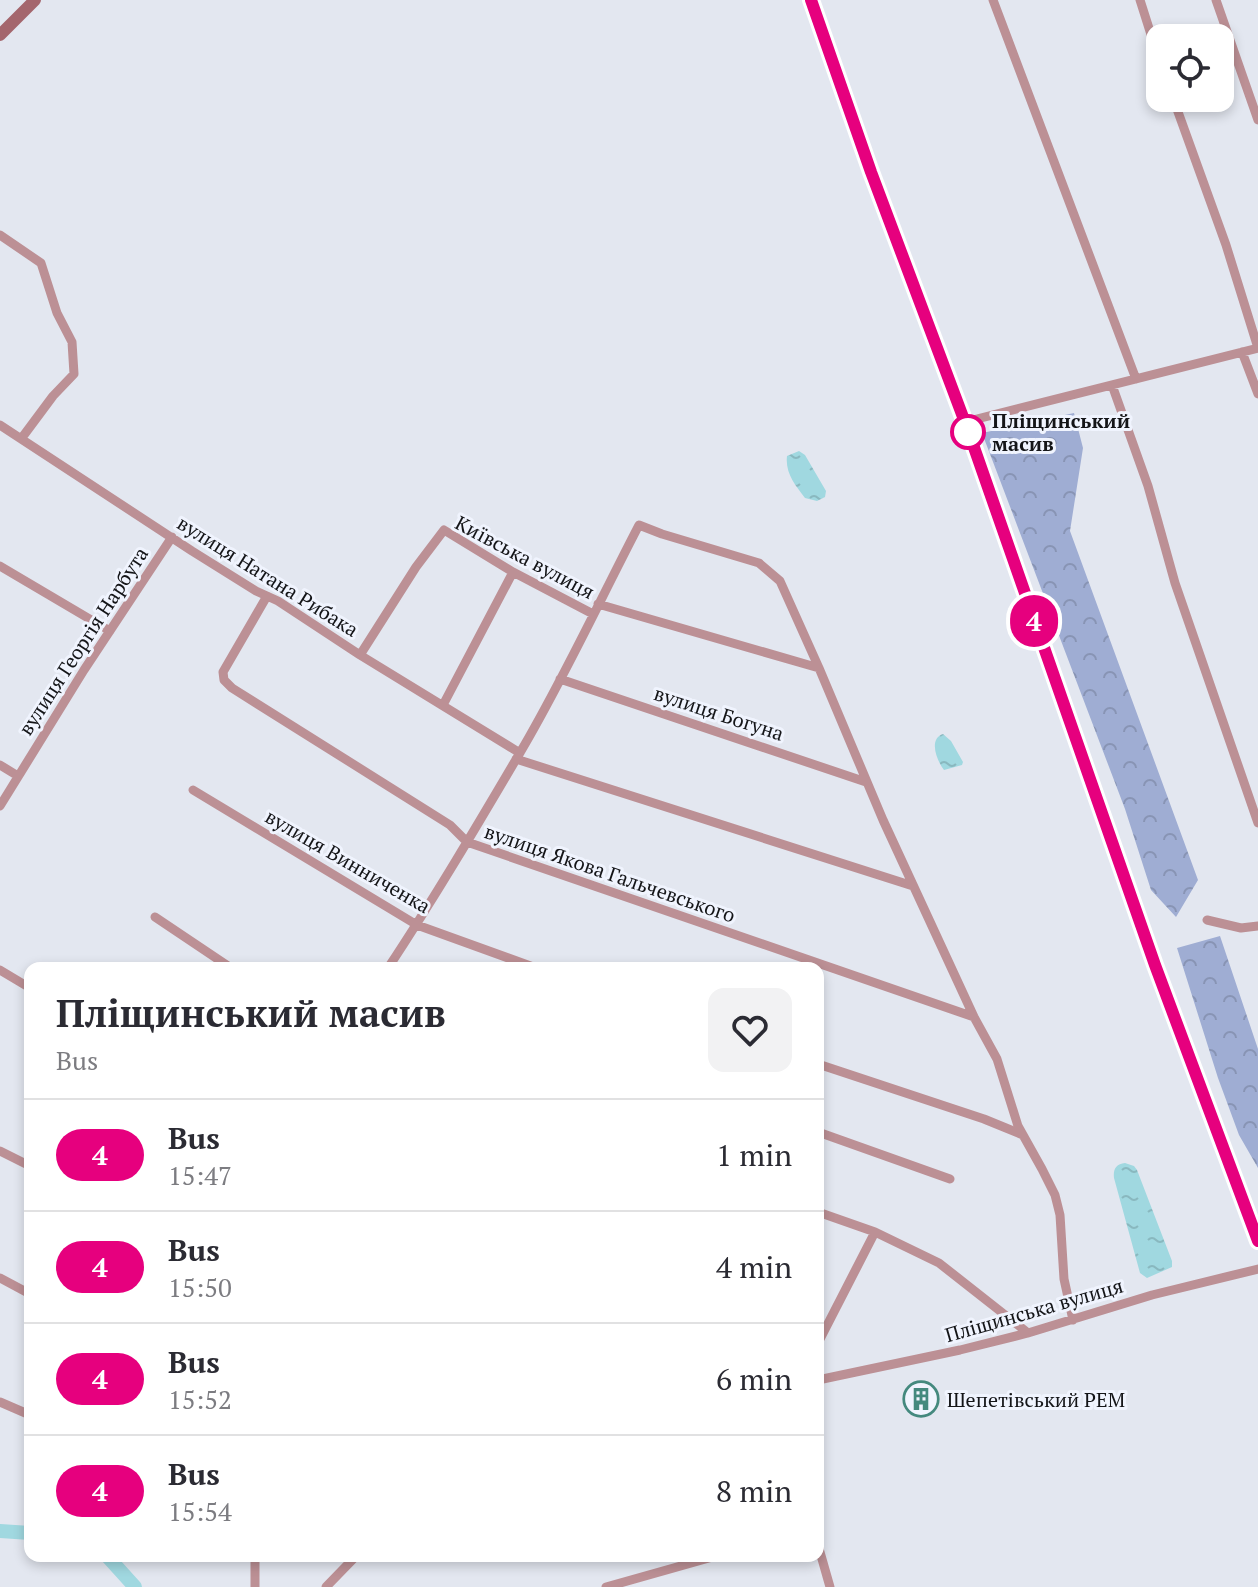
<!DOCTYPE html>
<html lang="en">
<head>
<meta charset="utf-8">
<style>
  :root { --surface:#fff; --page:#f2f2f3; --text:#2b2b33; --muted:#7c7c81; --line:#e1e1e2 }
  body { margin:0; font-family:"PT Serif",serif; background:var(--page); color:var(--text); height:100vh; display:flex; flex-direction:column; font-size:30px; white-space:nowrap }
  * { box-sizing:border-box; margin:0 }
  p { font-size:26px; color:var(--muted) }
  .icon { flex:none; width:44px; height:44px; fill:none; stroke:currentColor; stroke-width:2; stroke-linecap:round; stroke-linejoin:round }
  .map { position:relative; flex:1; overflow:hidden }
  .details { position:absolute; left:24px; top:962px; width:800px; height:600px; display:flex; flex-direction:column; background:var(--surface); border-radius:16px; box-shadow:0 4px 12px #0003 }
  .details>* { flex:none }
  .badge { padding:0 16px; border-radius:26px; font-size:28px; line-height:52px }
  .fabs { position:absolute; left:1146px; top:24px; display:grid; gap:16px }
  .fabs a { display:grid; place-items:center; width:88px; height:88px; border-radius:16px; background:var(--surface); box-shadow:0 4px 12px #0003; font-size:40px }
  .map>.badge { position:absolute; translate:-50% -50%; box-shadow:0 0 0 4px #fff }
  .round { display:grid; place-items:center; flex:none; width:84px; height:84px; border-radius:16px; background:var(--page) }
  .headline { display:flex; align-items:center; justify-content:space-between; height:136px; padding:0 32px }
  h1 { font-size:38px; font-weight:600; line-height:60px }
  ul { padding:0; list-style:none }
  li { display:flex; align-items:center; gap:24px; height:112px; padding:0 32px; border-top:2px solid var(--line) }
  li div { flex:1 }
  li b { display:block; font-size:30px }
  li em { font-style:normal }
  li .badge { min-width:88px; font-weight:700; text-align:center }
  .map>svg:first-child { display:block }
  .forest { fill:url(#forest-crowns) }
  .water { fill:url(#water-ripples) }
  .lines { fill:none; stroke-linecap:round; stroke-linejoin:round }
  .river { stroke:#a0d8e0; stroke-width:14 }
  .street { stroke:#bc9095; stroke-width:9 }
  .secondary { stroke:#a4666d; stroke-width:12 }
  .primary { stroke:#914752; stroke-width:14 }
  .line-casing { stroke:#fff; stroke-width:18 }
  .line { stroke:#e6007e; stroke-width:12 }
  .stop-dot { fill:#fff; stroke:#e6007e; stroke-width:4 }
  .labels { text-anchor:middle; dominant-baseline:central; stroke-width:6; stroke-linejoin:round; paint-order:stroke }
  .stop-label { font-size:20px; font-weight:bold; fill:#141518; stroke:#f0f4fe; text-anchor:start }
  .street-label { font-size:20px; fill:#141518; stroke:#f0f4fe }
  .poi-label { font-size:20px; fill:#141518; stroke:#f0f4fe; text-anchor:start }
</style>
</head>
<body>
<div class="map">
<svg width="1258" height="1587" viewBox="0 0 1258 1587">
  <defs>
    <pattern id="forest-crowns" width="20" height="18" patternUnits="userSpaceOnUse" patternTransform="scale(2)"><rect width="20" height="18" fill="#9fadd3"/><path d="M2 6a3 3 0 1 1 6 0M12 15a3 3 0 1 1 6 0" fill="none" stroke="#8894b4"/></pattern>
    <pattern id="water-ripples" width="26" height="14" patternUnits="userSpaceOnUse" patternTransform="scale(2)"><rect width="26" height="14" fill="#a0d8e0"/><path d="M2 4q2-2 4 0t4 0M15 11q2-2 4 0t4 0" fill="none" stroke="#89b8bf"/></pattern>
  </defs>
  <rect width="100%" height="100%" fill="#e3e7f0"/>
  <path class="forest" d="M1074,413l9,35 -13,83 128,349 -22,37 -25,-27 -26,-81 -143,-376z
    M1220,936l38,113v119l-19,-33 -21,-57 -41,-130z"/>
  <path class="water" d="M799,451l6,4 21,36 -1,6 -8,4 -12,-3c-10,-13 -20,-25 -18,-42z
    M943,734l8,7 12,21 -1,3 -18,5c-7,-9 -16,-31 -1,-36z
    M1125,1163l9,3 3,4 35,91v6l-25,11 -7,-5 -26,-95c-1,-9 2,-14 11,-15z"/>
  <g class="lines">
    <path class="river" d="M0,1531l30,2
      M107,1556l28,31"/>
    <path class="street" d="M993,0l143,379
      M1140,0l20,63
      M1216,0l42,120
      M1173,98l53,147 32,103
      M0,235l41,28 16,50 15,29 2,32 -21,22 -32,43
      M1242,352l16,42
      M1112,385l36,101 27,97 83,240
      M965,422l293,-74
      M0,425l192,126 64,40 22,10 82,54 160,98
      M0,566l110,65
      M267,596l-44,76 1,8 8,8 218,137 17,17 507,175
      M598,604l221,64
      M360,655l56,-88 28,-37 69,42 80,42
      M560,679l306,103
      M443,705l70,-133
      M516,759l397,127
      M0,765l18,11
      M193,790l224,135 119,43
      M0,806l84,-136 88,-133
      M155,917l76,51
      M1207,920l34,8 17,-2
      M388,968c47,-71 90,-144 133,-217 43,-73 79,-151 118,-226l23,9 97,29 21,18 39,87 64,152 91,197 23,42 21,67 24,43 13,26 5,20 4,64 9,41
      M0,970l30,18
      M818,1064l166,55 39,16
      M818,1132l132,47
      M0,1151l30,15
      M818,1212l57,20 64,31 89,70
      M0,1278l30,16
      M818,1343l57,-111
      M818,1380l142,-30 68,-17 124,-38 106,-26
      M0,1402l30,13
      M818,1545l12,42
      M255,1587v-31
      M326,1587l30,-31
      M606,1587l110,-31"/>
    <path class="secondary" d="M0,35l35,-35"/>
    <path class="primary" d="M811,0l60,172 94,250 190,543 103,276"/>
  </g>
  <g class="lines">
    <defs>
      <path id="line" d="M811,0l60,172 98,261 186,532 103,276"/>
    </defs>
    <use href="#line" class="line-casing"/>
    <use href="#line" class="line"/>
  </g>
  <defs>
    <symbol id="building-ring" viewBox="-11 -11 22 22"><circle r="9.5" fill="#f0f4fe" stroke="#44897e" stroke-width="1.5"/><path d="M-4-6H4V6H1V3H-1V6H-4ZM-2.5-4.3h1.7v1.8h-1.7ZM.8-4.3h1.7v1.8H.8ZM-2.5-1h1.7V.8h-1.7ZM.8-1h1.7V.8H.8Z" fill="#44897e"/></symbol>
  </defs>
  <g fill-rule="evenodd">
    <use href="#building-ring" x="901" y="1379" width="40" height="40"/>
  </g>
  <circle class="stop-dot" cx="968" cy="432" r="16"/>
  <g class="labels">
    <g class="stop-label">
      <text x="992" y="420">Пліщинський<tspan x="992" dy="23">масив</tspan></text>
    </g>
    <g class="street-label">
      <text transform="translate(525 557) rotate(28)">Київська вулиця</text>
      <text transform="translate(268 576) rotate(32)">вулиця Натана Рибака</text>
      <text transform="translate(83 641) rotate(-57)">вулиця Георгія Нарбута</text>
      <text transform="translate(719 713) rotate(18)">вулиця Богуна</text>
      <text transform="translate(348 861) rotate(30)">вулиця Винниченка</text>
      <text transform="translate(610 873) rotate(19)">вулиця Якова Гальчевського</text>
      <text transform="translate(1034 1310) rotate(-16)">Пліщинська вулиця</text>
    </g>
    <g class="poi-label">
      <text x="947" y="1399">Шепетівський РЕМ</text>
    </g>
  </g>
</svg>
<div class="fabs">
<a><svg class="icon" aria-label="locate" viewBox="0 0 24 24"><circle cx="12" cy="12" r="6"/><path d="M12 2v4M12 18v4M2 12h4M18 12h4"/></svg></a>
</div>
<b class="badge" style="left:1034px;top:621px;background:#e6007e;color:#fff">4</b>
<section class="details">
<div class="headline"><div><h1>Пліщинський масив</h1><p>Bus</p></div><a class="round"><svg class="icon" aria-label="heart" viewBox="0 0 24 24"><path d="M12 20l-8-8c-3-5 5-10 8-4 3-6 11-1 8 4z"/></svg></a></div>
<ul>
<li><span class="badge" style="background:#e6007e;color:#fff">4</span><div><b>Bus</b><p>15:47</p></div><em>1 min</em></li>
<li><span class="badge" style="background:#e6007e;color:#fff">4</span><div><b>Bus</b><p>15:50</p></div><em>4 min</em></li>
<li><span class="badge" style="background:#e6007e;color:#fff">4</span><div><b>Bus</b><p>15:52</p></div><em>6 min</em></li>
<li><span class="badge" style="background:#e6007e;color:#fff">4</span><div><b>Bus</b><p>15:54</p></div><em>8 min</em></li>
</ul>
</section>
</div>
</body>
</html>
